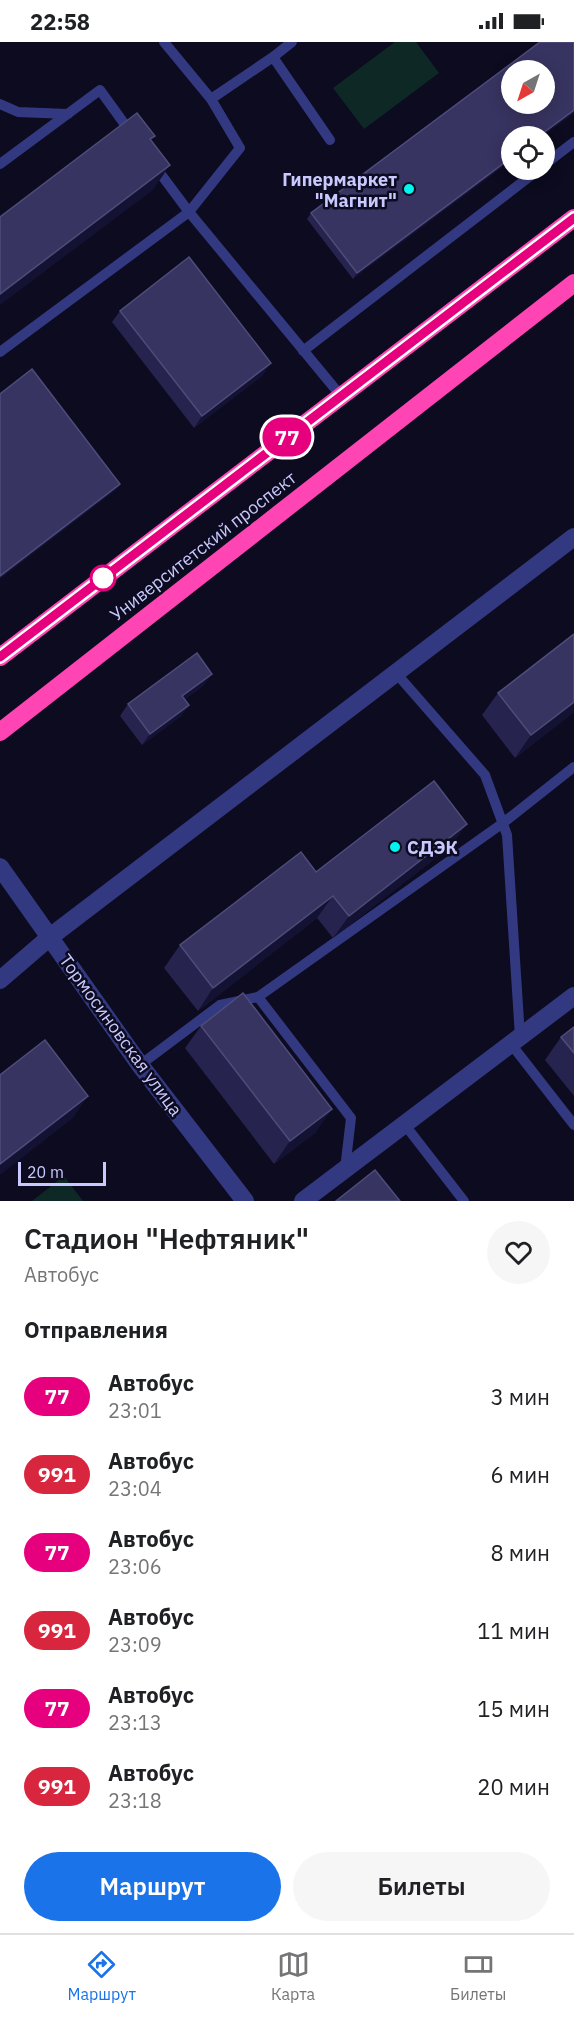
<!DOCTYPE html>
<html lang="ru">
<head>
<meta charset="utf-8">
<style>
  :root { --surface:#fff; --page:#f6f6f6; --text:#202124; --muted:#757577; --line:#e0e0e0; --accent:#1a73e8 }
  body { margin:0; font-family:"IBM Plex Sans",sans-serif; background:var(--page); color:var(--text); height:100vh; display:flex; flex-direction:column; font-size:22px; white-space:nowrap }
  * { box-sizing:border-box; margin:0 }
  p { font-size:20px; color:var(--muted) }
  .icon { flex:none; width:33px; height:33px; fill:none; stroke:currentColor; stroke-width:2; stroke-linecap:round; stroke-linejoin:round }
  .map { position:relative; height:1159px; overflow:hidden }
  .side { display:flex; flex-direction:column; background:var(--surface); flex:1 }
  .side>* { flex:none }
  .badge { padding:0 12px; border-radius:20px; font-size:21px; line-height:39px }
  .needle { width:39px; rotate:219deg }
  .tools { position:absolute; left:501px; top:18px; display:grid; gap:12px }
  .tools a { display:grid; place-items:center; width:54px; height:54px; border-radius:50%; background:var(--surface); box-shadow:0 3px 15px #0003; font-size:30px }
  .scale { position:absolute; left:18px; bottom:15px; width:88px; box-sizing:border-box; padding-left:6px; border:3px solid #c9c9ff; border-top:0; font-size:16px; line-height:21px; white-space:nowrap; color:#c9c9ff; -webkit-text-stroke:4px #0c0b1f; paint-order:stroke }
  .map>.badge { position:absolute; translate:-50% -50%; box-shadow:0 0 0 3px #fff }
  h2 { padding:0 24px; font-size:22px; line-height:54px }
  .round { display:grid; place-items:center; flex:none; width:63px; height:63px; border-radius:32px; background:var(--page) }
  .overview { display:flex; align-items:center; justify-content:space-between; height:102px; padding:0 24px }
  h1 { font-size:28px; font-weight:600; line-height:45px }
  .cta { display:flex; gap:12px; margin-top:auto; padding:12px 24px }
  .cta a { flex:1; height:69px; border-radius:36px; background:var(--accent); color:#fff; font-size:24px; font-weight:600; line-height:69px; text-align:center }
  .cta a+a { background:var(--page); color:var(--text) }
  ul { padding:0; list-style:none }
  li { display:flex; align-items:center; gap:18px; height:78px; padding:0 24px }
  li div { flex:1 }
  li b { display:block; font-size:22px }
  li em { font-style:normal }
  li .badge { min-width:66px; font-weight:700; text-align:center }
  .status { display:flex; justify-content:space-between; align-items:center; height:42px; padding:0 30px; background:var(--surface); direction:ltr }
  .status svg { height:16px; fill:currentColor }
  .tabs { display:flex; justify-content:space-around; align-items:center; height:84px; border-top:2px solid var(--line); background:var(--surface); font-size:16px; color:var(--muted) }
  .tabs a { display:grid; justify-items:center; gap:3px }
  .tabs .current { color:var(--accent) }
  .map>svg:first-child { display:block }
  .green { fill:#0e2925 }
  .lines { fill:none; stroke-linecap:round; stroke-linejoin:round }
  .lane { stroke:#333980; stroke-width:10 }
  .street { stroke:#333980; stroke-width:18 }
  .highway { stroke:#ff44b3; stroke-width:18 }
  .wall { fill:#26234e }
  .shaded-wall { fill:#141233 }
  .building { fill:#383461; stroke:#4e4c7a; stroke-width:1.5; fill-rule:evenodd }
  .line-casing { stroke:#fff; stroke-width:14 }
  .line { stroke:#e6007e; stroke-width:9 }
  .poi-dot { fill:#00f4f0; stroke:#0c0b1f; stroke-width:2 }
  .stop-dot { fill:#fff; stroke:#e6007e; stroke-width:3 }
  .labels { text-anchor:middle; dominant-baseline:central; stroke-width:5; stroke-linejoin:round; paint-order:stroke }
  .poi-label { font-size:18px; font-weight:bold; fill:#c9c9ff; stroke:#0c0b1f; text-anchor:end }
  .street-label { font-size:18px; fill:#c9c9ff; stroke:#0c0b1f }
</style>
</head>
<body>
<div class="status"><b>22:58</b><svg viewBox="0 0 49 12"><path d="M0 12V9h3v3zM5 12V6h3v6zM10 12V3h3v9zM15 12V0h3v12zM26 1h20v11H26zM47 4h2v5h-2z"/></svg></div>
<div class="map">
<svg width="574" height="1159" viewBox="0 0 574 1159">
  <rect width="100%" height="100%" fill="#0c0b1f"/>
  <path class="green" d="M395,0h21l23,31 -75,56 -31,-41z
    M64,1134l19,25h-51z"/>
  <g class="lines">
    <path class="lane" d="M164,0l47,57 62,-42 19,-15
      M273,15l57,83
      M0,62l18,8 50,2
      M0,122l100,-74 31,43
      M154,123l35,47 152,184
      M544,123l30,-23
      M303,309l235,-181
      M0,310l189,-140 51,-64 -29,-49
      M396,631l89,102 22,60 13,202
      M258,955l93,121 -6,51
      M511,1002l63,81
      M140,1023l80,-60 38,-8 245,-174 71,-56
      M405,1083l59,76"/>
    <path class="street" d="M0,825l140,198 105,136
      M0,938l50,-43 524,-400
      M303,1159l271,-205"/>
    <path class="highway" d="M0,615l574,-439
      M0,690l574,-449"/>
  </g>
  <path class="wall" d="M574,0v71l-32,23h-30l-159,143 -46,-60 4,-6z
    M120,269l143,64 -69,53 -82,-106z
    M574,592v78l-59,46 -33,-43 16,-22z
    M204,643l-20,15 5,5 -8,11 -39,29 -22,-29 8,-12z
    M451,804l-118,92 -16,-20 -119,93 -34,-43 16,-23 136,-73z
    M201,984l115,106 -42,32 -89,-116z
    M574,985v69l-29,-36 16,-23z"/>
  <path class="shaded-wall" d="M574,68v3l-32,23h-3z
    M512,115v3l-159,119 4,-6z
    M170,123l-17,25 -153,115v-11z
    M271,321l-8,12 -69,53 8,-12z
    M120,442l-4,6 -116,89v-3z
    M212,632l-8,11 -30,23 8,-12z
    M574,660v10l-59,46 16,-23z
    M189,663l-8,11 -39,29 8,-11z
    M467,782l-16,22 -118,92 16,-22z
    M333,854l-16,22 -119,93 15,-23z
    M88,1054l-15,22 -73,57v-11z
    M332,1067l-16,23 -42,32 16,-23z"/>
  <path class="building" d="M540,0h34v68l-35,26h-27v21l-155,116 -46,-60zM512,28h32v34h-32z
    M137,71l18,23 -5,3 20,26 -170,129v-77z
    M189,215l82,106 -69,53 -82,-105z
    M32,327l88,115 -120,92v-182z
    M574,592v68l-43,33 -33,-42z
    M197,611l15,21 -30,22 7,9 -39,29 -22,-30z
    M434,739l33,43 -118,92 -16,-20 -120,92 -33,-43 121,-93 15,20z
    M243,951l89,116 -42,32 -89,-115z
    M574,985v26l-13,-16z
    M45,998l43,56 -88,68v-89z
    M375,1128l25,31h-64z"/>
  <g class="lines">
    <defs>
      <path id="line" d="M0,615l574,-439"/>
    </defs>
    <use href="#line" class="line-casing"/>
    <use href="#line" class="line"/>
  </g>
  <g class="poi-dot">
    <circle cx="409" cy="147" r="6"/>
    <circle cx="395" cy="805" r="6"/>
  </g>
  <circle class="stop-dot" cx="103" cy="536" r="12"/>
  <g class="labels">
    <g class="poi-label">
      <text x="397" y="137">Гипермаркет<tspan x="397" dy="21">"Магнит"</tspan></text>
      <text x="407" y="805" text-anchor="start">СДЭК</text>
    </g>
    <g class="street-label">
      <text transform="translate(203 504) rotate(-38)">Университетский проспект</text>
      <text transform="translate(121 993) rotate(54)">Тормосиновская улица</text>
    </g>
  </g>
</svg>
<div class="tools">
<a><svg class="needle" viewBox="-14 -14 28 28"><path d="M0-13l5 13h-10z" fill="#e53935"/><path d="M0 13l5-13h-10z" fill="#757577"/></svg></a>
<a><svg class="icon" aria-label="locate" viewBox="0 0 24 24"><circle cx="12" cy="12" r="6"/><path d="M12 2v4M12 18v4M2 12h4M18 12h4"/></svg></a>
</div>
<div class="scale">20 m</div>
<b class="badge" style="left:287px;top:395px;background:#e6007e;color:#fff">77</b>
</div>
<section class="side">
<div class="overview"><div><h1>Стадион &quot;Нефтяник&quot;</h1><p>Автобус</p></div><a class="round"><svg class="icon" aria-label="heart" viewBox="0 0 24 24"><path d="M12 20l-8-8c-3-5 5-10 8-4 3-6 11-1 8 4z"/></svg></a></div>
<h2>Отправления</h2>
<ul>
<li><span class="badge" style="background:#e6007e;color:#fff">77</span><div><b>Автобус</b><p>23:01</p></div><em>3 мин</em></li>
<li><span class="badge" style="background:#d7263d;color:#fff">991</span><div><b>Автобус</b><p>23:04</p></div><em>6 мин</em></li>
<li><span class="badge" style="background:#e6007e;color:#fff">77</span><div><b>Автобус</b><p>23:06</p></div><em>8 мин</em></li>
<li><span class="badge" style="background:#d7263d;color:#fff">991</span><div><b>Автобус</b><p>23:09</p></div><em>11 мин</em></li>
<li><span class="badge" style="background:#e6007e;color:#fff">77</span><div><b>Автобус</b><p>23:13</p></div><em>15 мин</em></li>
<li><span class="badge" style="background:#d7263d;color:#fff">991</span><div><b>Автобус</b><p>23:18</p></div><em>20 мин</em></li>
</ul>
<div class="cta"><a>Маршрут</a><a>Билеты</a></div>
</section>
<nav class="tabs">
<a class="current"><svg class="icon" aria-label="directions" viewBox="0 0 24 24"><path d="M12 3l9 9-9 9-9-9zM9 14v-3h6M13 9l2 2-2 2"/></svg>Маршрут</a>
<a><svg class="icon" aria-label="map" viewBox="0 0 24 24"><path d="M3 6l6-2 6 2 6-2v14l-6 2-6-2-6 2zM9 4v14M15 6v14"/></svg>Карта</a>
<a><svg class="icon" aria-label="tickets" viewBox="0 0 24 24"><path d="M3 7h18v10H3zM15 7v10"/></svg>Билеты</a>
</nav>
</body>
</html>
